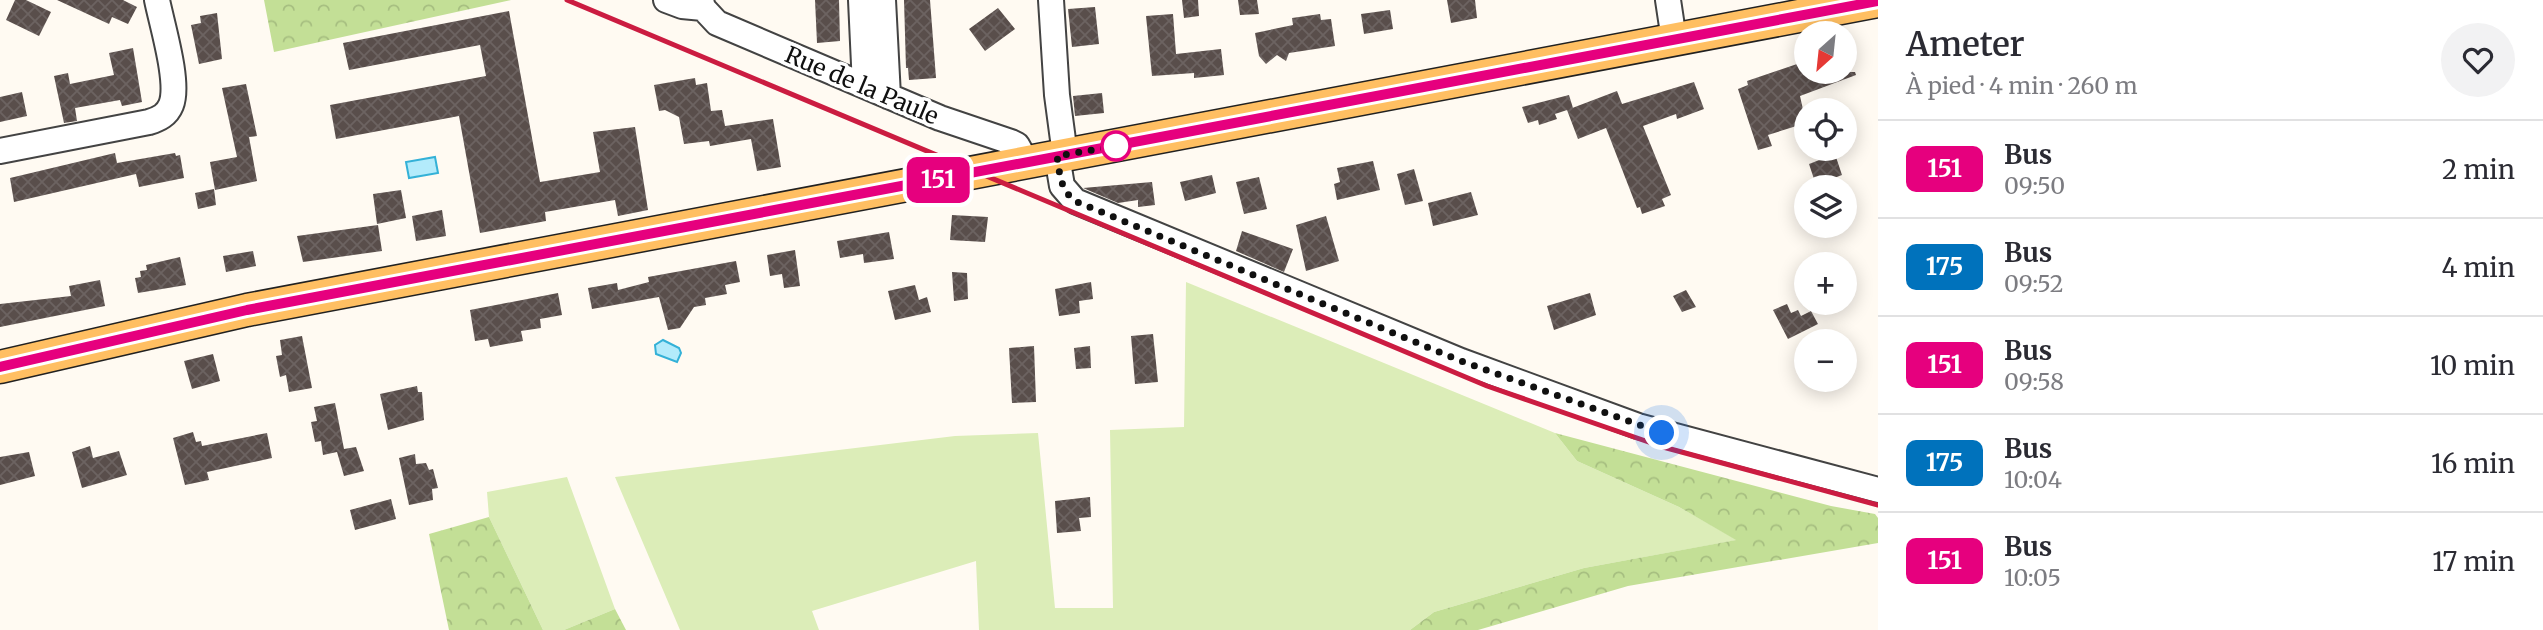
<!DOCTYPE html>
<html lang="fr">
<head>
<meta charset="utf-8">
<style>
  :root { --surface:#fff; --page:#f2f2f3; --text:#2b2b33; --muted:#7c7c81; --line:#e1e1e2 }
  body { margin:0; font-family:Merriweather,serif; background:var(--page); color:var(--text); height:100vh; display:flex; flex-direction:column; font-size:26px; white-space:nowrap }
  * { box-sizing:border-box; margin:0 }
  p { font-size:23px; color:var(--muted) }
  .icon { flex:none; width:38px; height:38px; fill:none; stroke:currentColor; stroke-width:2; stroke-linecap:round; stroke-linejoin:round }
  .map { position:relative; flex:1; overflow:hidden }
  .panel { display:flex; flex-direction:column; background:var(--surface); width:665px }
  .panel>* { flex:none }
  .badge { padding:0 14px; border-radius:10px; font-size:24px; line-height:46px }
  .needle { width:46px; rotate:207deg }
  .fabs { position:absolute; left:1794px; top:21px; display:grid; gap:14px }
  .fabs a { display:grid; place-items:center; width:63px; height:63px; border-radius:50%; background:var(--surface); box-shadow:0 4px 18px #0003; font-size:35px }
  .you { position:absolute; width:35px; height:35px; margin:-18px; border:5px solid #fff; border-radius:50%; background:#1a73e8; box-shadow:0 0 0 10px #1a73e833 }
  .map>.badge { position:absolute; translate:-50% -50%; box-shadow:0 0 0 4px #fff }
  .round { display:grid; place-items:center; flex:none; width:74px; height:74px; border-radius:37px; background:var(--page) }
  .summary { display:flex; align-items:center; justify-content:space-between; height:119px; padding:0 28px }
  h1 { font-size:33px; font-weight:600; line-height:52px }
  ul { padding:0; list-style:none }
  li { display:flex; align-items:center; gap:21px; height:98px; padding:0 28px; border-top:2px solid var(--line) }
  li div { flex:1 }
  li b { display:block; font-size:26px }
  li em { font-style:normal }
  li .badge { min-width:77px; font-weight:700; text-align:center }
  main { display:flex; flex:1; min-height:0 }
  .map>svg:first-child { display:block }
  .grass { fill:#dcedb8 }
  .forest { fill:url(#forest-crowns) }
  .water { fill:url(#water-ripples); stroke:#34b1d7; stroke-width:2 }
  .building { fill:url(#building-cross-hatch) }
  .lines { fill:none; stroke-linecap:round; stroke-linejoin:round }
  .minor-casing { stroke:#434343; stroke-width:28 }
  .major-casing { stroke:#212121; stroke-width:35 }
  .minor { stroke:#fff; stroke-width:24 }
  .major { stroke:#ffbf62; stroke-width:32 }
  .rail { stroke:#cb1c41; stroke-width:5 }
  .line-casing { stroke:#fff; stroke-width:16 }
  .line { stroke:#e6007e; stroke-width:10 }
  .walk { stroke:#101010; stroke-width:7; stroke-dasharray:0 12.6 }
  .stop-dot { fill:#fff; stroke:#e6007e; stroke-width:3.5 }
  .labels { text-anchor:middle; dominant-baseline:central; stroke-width:7; stroke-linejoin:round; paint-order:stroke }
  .street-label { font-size:23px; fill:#101010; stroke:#fff }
</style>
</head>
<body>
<main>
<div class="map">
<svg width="1878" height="630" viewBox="0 0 1878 630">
  <defs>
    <pattern id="forest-crowns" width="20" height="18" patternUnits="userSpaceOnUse" patternTransform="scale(1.75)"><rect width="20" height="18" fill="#c3df96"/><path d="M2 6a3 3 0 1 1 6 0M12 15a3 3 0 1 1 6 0" fill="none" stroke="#a6be80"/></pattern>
    <pattern id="water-ripples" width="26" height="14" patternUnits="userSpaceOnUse" patternTransform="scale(1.75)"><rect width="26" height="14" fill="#b3ebfb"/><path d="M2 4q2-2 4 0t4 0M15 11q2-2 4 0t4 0" fill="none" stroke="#99c8d6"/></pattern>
    <pattern id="building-cross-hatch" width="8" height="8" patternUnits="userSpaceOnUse" patternTransform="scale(1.75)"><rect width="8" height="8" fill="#594e4b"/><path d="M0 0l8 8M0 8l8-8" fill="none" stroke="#6c6361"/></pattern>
  </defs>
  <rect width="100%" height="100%" fill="#fffaf2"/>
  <path class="grass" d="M1186,282l369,151 22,28 102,46 58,33 -153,28 -150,44 -24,18h-431l-3,-69 -164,50 7,19h-139l-65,-153 340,-41 83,-3 17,175h58l-3,-178 74,-3z
    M567,477l48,132 -51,21h-21l-54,-113 -2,-25z"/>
  <path class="forest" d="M264,0h247l-237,52z
    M1555,433l276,73 44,8 3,4v25l-250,43 -150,44h-68l24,-18 150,-44 152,-28 -57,-33 -102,-46z
    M489,517l54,113h-94l-20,-96z
    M615,609l11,21h-62z"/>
  <path class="water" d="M435,157l3,16 -29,5 -3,-16z
    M663,340l16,8 2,5 -4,9 -21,-8 -1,-9z"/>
  <path class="building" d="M15,0h11l25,12 -12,24 -33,-16z
    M57,0h66l14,7 -9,17 -16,-7 -3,7z
    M815,0h24l1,41 -23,2z
    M904,0h26l6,78 -27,2 -1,-12h-2z
    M1182,0h16l1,16 -15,2z
    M1238,0h19l2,14 -19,1z
    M1447,0h28l2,18 -26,5z
    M1095,7l4,37 -27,3 -4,-38z
    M998,8l17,21 -30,22 -16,-22z
    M1390,10l3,19 -29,5 -3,-20z
    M509,11l31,171 60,-10 -7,-40 42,-5 13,83 -30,6 -3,-16 -70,12 1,9 -66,12 -21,-117 -123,23 -6,-34 156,-29 -6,-31 -131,25 -6,-27z
    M217,13l5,46 -23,5 -8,-39 10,-2 -1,-7z
    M1173,14l3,40 45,-5 3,26 -30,3v-5l-42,3 -6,-60z
    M1320,14l1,6 10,-1 4,27 -46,7 -3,8 -9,-6 -11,9 -7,-8 -4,-23 38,-8 -1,-7z
    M133,48l9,54 -20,4 -2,-6 -45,8 2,13 -13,2 -10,-47 14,-3 2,11 44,-9 -5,-22z
    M1800,63l3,9h52l1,3 -56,21 6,27 -38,12 4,11 -14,4 -20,-61 10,-4 -1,-4z
    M695,78l1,7 11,-2 4,28 11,-1 3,16 48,-7 8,48 -24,4 -6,-32 -41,7 -1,-5 -25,3 -5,-27 -14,-7 -6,1 -5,-26z
    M1694,82l10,27 -27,10 -1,-5 -33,12 28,69 -9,4 3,7 -23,8 -2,-7 -3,1 -31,-80 -28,11 -11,-29 50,-19 5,13z
    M246,84l11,52 -8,1 8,44 -42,9 -5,-28 27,-5 -15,-69z
    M22,92l5,24 -27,6v-25z
    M1102,93l2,20 -29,3 -2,-20z
    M1569,95l4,13 -18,6 2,5 -18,6 -1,-5 -10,3 -6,-16z
    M115,153l2,10 58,-10 1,3 4,-1 4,23 -45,9 -3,-13 -122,28 -4,-24z
    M1835,154l7,21 -26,10 -7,-21z
    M1373,161l7,29 -43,10 -3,-16 6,-2 -3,-14z
    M1414,169l9,32 -18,4 -8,-31z
    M1212,175l4,18 -31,8 -5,-19z
    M1259,177l8,32 -23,5 -8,-32z
    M1152,182l3,23 -17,2v-7l-20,3 -35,-15z
    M214,189l2,16 -18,4 -3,-16z
    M401,190l5,28 -29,6 -4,-30z
    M1471,192l7,23 -45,11 -5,-23z
    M442,210l4,26 -30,5 -4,-25z
    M952,215l36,2 -3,25 -35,-2z
    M1326,216l13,45 -33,10 -10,-46z
    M378,225l4,26 -79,11 -6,-26z
    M1242,231l51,18 -9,23 -48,-21z
    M889,232l5,27 -30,4 -1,-9 -23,4 -3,-17z
    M795,250l5,36 -16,2 -2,-14 -12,2 -3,-21z
    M253,251l3,15 -30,6 -3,-16z
    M180,257l6,28 -48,8 -3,-15 6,-1 -1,-6 7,-1 -1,-5z
    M736,261l4,21 -15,3 2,9 -22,4 1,7 -12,2 -14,21 -12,2 -9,-33 -67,12 -4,-21 29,-5 1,7 31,-8 -1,-5z
    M952,272l15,1 1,26 -14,2z
    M100,280l5,26 -105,21v-23l71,-8 -2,-10z
    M1091,282l2,17 -14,2 1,12 -21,3 -4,-27z
    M915,285l4,15 8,-3 4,15 -36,8 -7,-29z
    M1686,290l10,17 -14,5 -9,-16z
    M558,293l4,22 -22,4 1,9 -20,3 2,10 -33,6 -2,-8 -13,2 -5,-31z
    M1590,293l6,22 -42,15 -7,-24z
    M1787,304l4,9 7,-3 3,6 10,-5 7,13 -30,15 -15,-29z
    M1153,334l5,48 -23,2 -4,-48z
    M302,336l10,52 -23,4 -3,-17 -6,2 -4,-21 6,-1 -2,-15z
    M1034,346l2,56 -24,1 -3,-55z
    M1090,346l1,22 -15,1 -2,-21z
    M213,354l7,27 -28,8 -8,-28z
    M417,386l1,6h4l2,28 -36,10 -8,-36z
    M335,403l9,46 12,-2 8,24 -20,5 -7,-24 -14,3 -2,-14 -6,1 -4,-20 6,-1 -3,-14z
    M193,432l3,10 5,-1 1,5 65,-13 5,25 -65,14 2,8 -24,5 -12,-47z
    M90,446l3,12 26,-7 8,24 -45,13 -10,-36z
    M29,452l6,24 -35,9v-28z
    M415,454l1,10 10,-1 3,7 4,-1 5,19 -6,1 1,11 -24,5 -10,-47z
    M1090,497l1,20 -12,1 2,13 -24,2 -2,-32z
    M391,499l5,20 -41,11 -5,-20z"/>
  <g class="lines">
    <defs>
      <path id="minor" d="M666,0l16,6 21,2
        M701,0l2,8 14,15 223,95 71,24 6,3 10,18
        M861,0l4,86
        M883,0l5,96
        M1051,0l6,95 8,60
        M1668,0l6,40
        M0,151l149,-29c10,-3 18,-7 22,-17 9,-22 -9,-80 -14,-105
        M1057,156l5,30 13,15 386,160 177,65 240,64"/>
      <path id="major" d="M0,367l247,-57 1631,-309"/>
    </defs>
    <use href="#minor" class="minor-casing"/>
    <use href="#major" class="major-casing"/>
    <use href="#minor" class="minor"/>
    <use href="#major" class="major"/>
    <path class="rail" d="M567,0l920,386 176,61 215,58"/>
  </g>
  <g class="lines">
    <defs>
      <path id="line" d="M0,367l247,-57 1631,-309"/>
    </defs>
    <use href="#line" class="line-casing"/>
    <use href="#line" class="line"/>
    <path class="walk" d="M1116,146l-59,10c3,19 3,33 18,45l386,160 201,72"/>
  </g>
  <circle class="stop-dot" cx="1116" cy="146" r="14"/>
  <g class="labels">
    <g class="street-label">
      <text transform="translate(862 85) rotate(23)">Rue de la Paule</text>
    </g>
  </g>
</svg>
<div class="fabs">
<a><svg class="needle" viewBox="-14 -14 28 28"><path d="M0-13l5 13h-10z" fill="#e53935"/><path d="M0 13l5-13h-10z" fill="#7c7c81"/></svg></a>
<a><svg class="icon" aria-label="locate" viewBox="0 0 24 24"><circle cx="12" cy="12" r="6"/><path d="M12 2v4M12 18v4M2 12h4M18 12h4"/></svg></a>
<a><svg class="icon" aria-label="layers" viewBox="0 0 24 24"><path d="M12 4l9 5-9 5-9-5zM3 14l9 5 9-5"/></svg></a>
<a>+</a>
<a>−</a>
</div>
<div class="you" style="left:1662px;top:433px"></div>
<b class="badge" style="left:938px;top:180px;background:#e6007e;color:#fff">151</b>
</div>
<section class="panel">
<div class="summary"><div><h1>Ameter</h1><p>À pied · 4 min · 260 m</p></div><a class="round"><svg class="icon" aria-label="heart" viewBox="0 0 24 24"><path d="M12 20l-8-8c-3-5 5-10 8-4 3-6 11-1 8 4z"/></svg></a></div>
<ul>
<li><span class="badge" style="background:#e6007e;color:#fff">151</span><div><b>Bus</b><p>09:50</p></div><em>2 min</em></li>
<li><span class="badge" style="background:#0072bc;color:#fff">175</span><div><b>Bus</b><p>09:52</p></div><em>4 min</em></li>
<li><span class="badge" style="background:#e6007e;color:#fff">151</span><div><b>Bus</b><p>09:58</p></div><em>10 min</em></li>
<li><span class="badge" style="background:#0072bc;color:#fff">175</span><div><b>Bus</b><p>10:04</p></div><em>16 min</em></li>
<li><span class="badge" style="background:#e6007e;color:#fff">151</span><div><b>Bus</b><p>10:05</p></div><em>17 min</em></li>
</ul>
</section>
</main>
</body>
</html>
